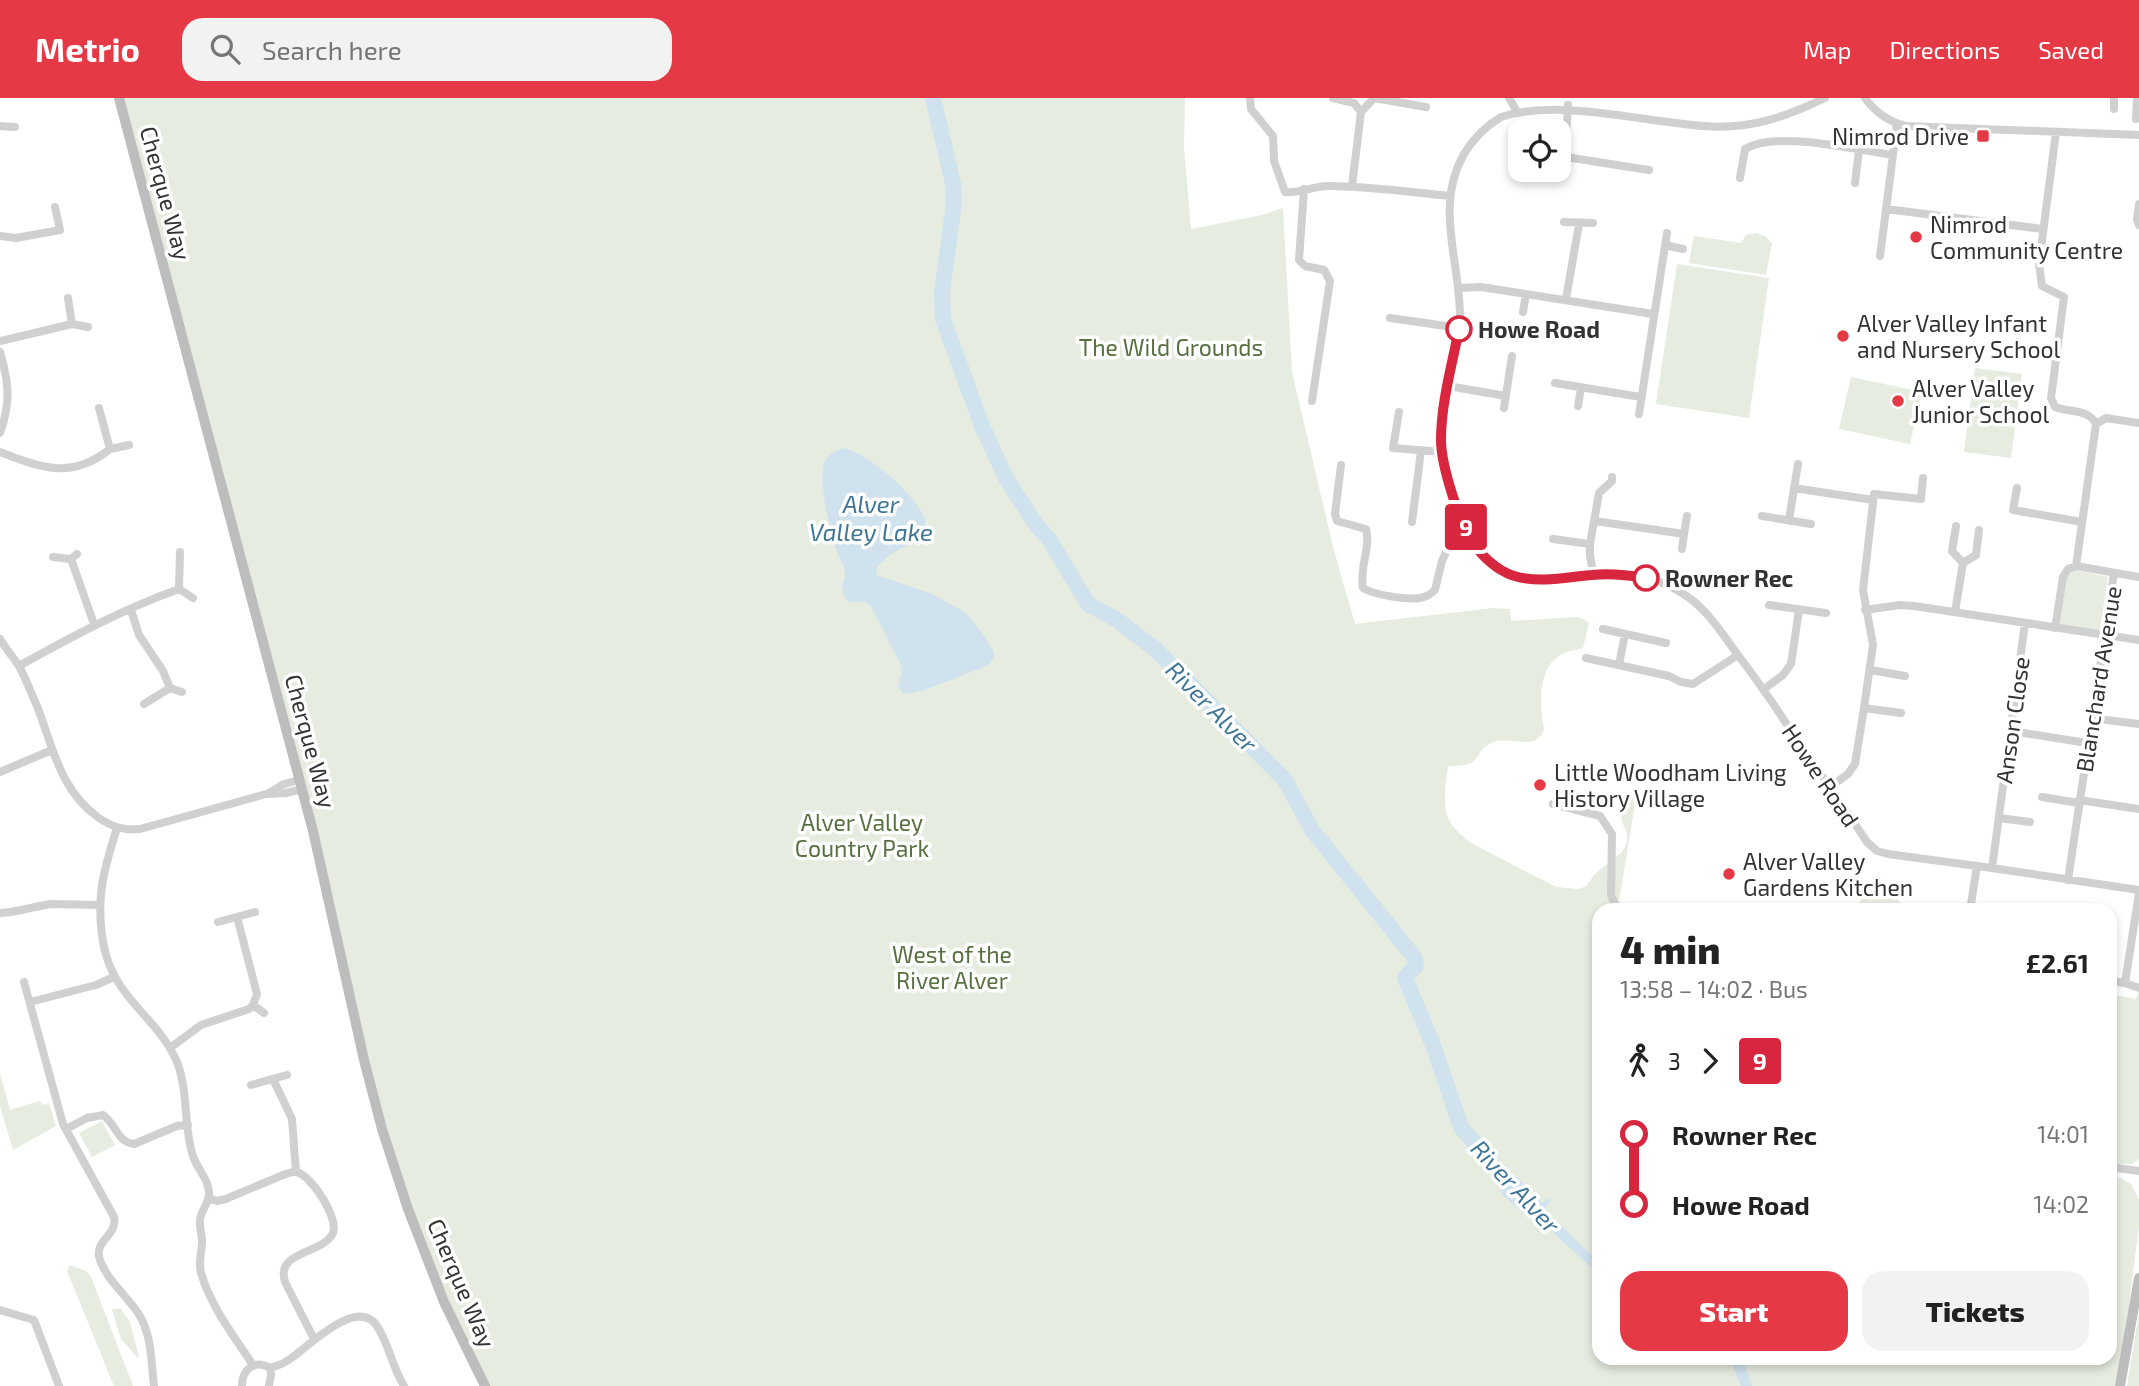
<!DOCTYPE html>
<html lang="en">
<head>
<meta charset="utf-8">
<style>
  :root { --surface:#fff; --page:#f2f2f2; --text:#222; --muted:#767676; --accent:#e63946 }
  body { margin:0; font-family:"Exo 2",sans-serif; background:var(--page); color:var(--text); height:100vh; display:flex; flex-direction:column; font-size:26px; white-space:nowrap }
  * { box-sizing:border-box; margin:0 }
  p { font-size:23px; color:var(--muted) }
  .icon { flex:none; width:38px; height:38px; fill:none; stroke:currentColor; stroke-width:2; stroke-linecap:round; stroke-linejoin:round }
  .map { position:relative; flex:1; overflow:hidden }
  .panel { position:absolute; left:1592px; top:805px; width:525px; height:462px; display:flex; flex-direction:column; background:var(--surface); border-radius:21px; box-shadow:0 4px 10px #0003 }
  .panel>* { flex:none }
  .badge { padding:0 14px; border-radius:5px; font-size:24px; line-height:46px }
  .buttons { position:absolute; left:1508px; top:21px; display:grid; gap:14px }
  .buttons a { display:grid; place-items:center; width:63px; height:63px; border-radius:14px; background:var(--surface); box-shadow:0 4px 10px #0003; font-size:35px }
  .map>.badge { position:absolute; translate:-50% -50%; box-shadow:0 0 0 4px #fff }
  .legs { display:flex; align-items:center; gap:10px; height:77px; padding:0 28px; font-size:23px }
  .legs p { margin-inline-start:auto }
  .overview { display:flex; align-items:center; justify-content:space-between; height:119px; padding:0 28px }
  h1 { font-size:38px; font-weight:800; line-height:52px }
  .action { display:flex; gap:14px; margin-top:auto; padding:14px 28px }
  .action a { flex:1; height:80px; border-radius:21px; background:var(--accent); color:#fff; font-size:28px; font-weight:800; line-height:80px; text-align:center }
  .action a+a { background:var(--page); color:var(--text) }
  ul { padding:0 28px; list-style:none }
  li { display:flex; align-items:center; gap:24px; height:70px; font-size:26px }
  li i { display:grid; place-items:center; width:10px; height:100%; margin:0 9px; background:currentColor }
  li i::after { content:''; width:18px; height:18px; margin:-9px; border:5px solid; border-radius:50%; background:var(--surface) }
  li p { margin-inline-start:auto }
  li:first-child i { background:linear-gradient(#0000 50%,currentColor 0) }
  li:last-child i { background:linear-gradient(currentColor 50%,#0000 0) }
  header { display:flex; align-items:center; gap:42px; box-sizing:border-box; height:98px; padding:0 35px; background:var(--accent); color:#fff }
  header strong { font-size:33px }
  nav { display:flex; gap:38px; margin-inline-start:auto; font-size:24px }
  .search { width:490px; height:63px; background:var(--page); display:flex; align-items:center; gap:18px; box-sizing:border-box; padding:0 24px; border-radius:21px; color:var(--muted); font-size:26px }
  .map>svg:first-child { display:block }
  .green { fill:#e6ecdf }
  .water { fill:#cfe2ee }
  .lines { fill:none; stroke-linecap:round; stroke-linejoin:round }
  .river { stroke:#cfe2ee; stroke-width:16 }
  .street { stroke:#d0d0d0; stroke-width:8 }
  .secondary { stroke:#bdbdbd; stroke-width:10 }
  .line-1-casing { stroke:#fff; stroke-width:16 }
  .line-1 { stroke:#d7263d; stroke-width:10 }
  .poi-dot { fill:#e63946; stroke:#fff; stroke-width:2.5 }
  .stop-1-dot { fill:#fff; stroke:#d7263d; stroke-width:3.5 }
  .labels { text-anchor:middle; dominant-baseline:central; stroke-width:7; stroke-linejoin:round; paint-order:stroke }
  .poi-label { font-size:23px; fill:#333; stroke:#fff; text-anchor:start }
  .street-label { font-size:23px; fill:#333; stroke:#fff }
  .stop-label { font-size:23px; font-weight:bold; fill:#333; stroke:#fff; text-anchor:start }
  .park-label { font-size:23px; fill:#56703f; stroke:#fff }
  .water-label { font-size:24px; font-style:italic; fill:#3f7597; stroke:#fff }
</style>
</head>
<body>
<header>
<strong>Metrio</strong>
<div class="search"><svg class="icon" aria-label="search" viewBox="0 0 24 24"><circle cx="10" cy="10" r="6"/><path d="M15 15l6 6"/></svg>Search here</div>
<nav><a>Map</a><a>Directions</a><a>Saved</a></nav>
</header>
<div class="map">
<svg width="2139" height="1288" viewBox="0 0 2139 1288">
  <rect width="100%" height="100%" fill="#fff"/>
  <path class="green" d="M117,0h1068l-1,49 7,82 71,-14 21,-7 9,164 41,175 22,77 138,-16 17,1 1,12 67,-4 11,5 -6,26c-7,2 -17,3 -23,7 -23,15 -20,50 -16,75 -9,22 -33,6 -50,12 -23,8 -7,25 -46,24 -4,36 -10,55 25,78l83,43 23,2 7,-3 9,-12 27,-22 5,-10v-9l-5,-11 -1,-12 3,-8 -3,-9 16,-1 -18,109 6,9h-25v448h377l6,4h97v-4h30l1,-182 10,2 10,6 8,16v25l-11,87 -12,74h-1629l-79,-177 -44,-149 -51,-229z
    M1756,135l9,3 7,7 -6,32 -77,-12 5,-27 47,7 5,-8z
    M1677,166l92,14 -20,140 -93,-14z
    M1975,270l47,6 -11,84 -47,-6z
    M1851,279l71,15 -12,52 -71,-15z
    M2074,472l34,7 -8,54 -41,-6 8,-49z
    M1879,778l27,34h-50l12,-26z
    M2110,889l5,1 -1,7 22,4 3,-8v168l-7,5h-21z
    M0,975l10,37 30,-9 2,4 7,-2 7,23 -43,24 -13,-44z
    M102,1023l13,24 -23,12 -13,-24z
    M70,1167l16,6 5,6 42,109h-19l-47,-115z
    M112,1211h9l9,13 9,35h-2l-16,-18z
    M2139,1215v73h-12z"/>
  <path class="water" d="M843,350c24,4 75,48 82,72 1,6 -1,11 -3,17l-31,17 -14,13 -1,8 56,19 34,19 17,21 11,18v5l-5,8 -64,25 -19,4 -3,-1 -5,-6 4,-16 -2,-8 -29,-57 -6,-4h-17l-4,-6 -2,-11c8,-14 -2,-24 -6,-36 -6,-16 -19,-74 -11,-88 4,-7 11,-10 18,-13z
    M1500,1070l10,8 7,1 25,26 8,-5 1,2 -7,9 55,53v13l-58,-54 -7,-5 -6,2 -26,-24 -7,-19z
    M1730,1260h12l10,28h-11z"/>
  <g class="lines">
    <path class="river" d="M933,0l20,85 1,20 -12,89 1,27 39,107 25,54 30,46 12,13 39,65 29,16 37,28 131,132 27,50 102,127 2,9 -11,12 28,67 28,82 50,59"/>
    <path class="street" d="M1250,0l1,11 22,27 1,25 11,31c14,2 28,-6 43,-6 40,0 81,6 121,10
      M1333,0l21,5 7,9 -9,74
      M1509,0l7,12
      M1825,0c-39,19 -77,32 -121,28 -61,-4 -145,-28 -203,-9 -15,9 -28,22 -37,37 -31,54 -2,111 -4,169 -2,40 -21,78 -19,118 1,22 9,44 16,65 6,14 10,29 20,42 32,42 69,31 115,27 31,-3 63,1 90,18 23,14 37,36 53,58 22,29 42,57 61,88 10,16 23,32 34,48 13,19 25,37 37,55l10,9 11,3 104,14 147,22
      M1865,0c10,14 24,24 41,28l233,9
      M2114,11v-11
      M1361,14l13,-14 52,9
      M2136,21l1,-21
      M0,28l15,1
      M2056,34l-17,132 3,22 22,11 -13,101 4,9c14,6 33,1 41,17l-20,142
      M1518,52h3
      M1559,58l90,14
      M1565,59l3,-52
      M1740,80l5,-29c32,-19 111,1 148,6
      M1855,85l4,-33
      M1304,91l-5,71 6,6 19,4 6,11 -18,120
      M2139,106l-2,16 2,5
      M1886,111l157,20
      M1564,124l29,1
      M0,138l16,2 44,-8 -5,-23
      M1665,147l18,4
      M1880,158l17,-132
      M1459,190l22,-1 172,27
      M1566,201l13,-75
      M1523,214l3,-18
      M1390,220l70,10
      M72,226l16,3
      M0,243l72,-17 -4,-26
      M0,254c9,31 11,50 0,81
      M1555,285l86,14
      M1448,288l58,10
      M1578,308l3,-19
      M1504,310l8,-52
      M1399,314l-6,36 50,4
      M1639,316l28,-181
      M2096,326l10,-6 33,5
      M110,351l19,-4
      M0,354c42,16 71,28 110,-3l-11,-41
      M1341,367l-6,49 2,7 29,8c5,19 -7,39 -3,59 11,7 43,12 57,10 6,-1 11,-4 15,-8l7,-29 6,-13 20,-13
      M1794,390l79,12
      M2017,390l-4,22 69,12
      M1762,418l49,8
      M1789,422l9,-56
      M1595,423l89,13 3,-18
      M1412,424l9,-71
      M1956,428l-4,25 11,12 13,-8 3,-25
      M1553,441l37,5
      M1682,451l2,-15
      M53,459l18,2 6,-5
      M71,461l23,65
      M2076,468l63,11
      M1594,477l-4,-19v-12l9,-51 13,-12v-4
      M179,491l14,9
      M1769,507l57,8
      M131,512l8,25 24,36 7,17 -26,16
      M1865,512l35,-5 14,1 225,34
      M1955,514l8,-49
      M2055,530l8,-51 5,-8 8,-3
      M1603,531l63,14
      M0,541c6,10 13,18 19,27 7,13 12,27 18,40 16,41 23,85 62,112 13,9 25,13 41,11l126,-35 20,-1 16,-4
      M1586,560l83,18 12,6 12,2 45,-29
      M1619,567l6,-31
      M19,568c52,-29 104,-57 160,-77l1,-37
      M1870,572l35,6
      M170,590l12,4
      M1764,591l19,-14 8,-11 8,-54
      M1864,610l37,5
      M2091,620l48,6
      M2011,633l76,12
      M0,674l52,-22
      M1830,689l18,-13 7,-10 9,-56 9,-63 -10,-55 11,-96 47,5 2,-21
      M269,695l15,-9 15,-4
      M2042,699l37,6
      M2079,702l60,9
      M1553,706l47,12 12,18 -1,61 6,15
      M1999,720l31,4
      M117,730c-14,44 -22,72 -13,119 11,53 54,70 73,115 12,31 6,64 16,94 4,13 17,25 16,39 -1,9 -8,16 -9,25 -1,7 2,14 2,21 0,11 -4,21 -1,32 10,34 33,63 52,92
      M1992,770l33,-245
      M2068,782l46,-307
      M1970,812l7,-44
      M0,815l11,-1 39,-8 49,1
      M218,824l37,-10
      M2110,883l15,2 14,-90
      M24,884l39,142 51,93c4,19 -21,23 -14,43 7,20 26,35 38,53 14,21 13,48 16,73
      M2125,885l14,5
      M30,904l66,-17 18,-8
      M253,907l11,8
      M170,950l31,-23 48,-16 4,-4 4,-11 -20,-77
      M273,981l19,40 4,53
      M251,987l36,-10
      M66,1031l21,-11 16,-3c13,9 14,27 31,29l43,-18 11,-1
      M2110,1069l29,4
      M208,1100l9,3 9,-2c16,-7 33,-14 50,-21 5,-2 14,-7 20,-6 16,3 43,47 37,61 -10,22 -58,17 -48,49l29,57
      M0,1212l34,10 25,66
      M270,1270c6,-2 14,-4 20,-9 18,-12 67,-63 87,-33 12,18 15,41 27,60
      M242,1288c0,-17 13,-27 28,-18l1,7 -2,11"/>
    <path class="secondary" d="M119,0l194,733 51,229 18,69 26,80 36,93 41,84
      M2120,1288l19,-108"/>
  </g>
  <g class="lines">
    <defs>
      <path id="line-1" d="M1459,231c-7,36 -18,74 -18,111 0,25 19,86 34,106 11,14 26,27 43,31 25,6 49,0 74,-2 18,-2 36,0 54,3"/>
    </defs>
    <use href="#line-1" class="line-1-casing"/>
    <use href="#line-1" class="line-1"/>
  </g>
  <g class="poi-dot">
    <rect x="1976" y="31" width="14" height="14" rx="3.5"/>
    <circle cx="1916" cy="139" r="7"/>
    <circle cx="1843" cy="238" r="7"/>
    <circle cx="1898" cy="303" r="7"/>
    <circle cx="1540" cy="687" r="7"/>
    <circle cx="1729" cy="776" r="7"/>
  </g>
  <g class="stop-1-dot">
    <circle cx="1459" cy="231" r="12"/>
    <circle cx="1646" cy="480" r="12"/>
  </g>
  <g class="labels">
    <g class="poi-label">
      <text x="1969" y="38" text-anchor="end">Nimrod Drive</text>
      <text x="1930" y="126">Nimrod<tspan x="1930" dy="26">Community Centre</tspan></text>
      <text x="1857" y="225">Alver Valley Infant<tspan x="1857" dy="26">and Nursery School</tspan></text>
      <text x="1912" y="290">Alver Valley<tspan x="1912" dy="26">Junior School</tspan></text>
      <text x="1554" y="674">Little Woodham Living<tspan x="1554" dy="26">History Village</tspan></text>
      <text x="1743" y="763">Alver Valley<tspan x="1743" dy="26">Gardens Kitchen</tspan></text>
    </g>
    <g class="street-label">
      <text transform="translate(166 95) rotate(75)">Cherque Way</text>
      <text transform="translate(2098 581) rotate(-81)">Blanchard Avenue</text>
      <text transform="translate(2012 622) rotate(-82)">Anson Close</text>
      <text transform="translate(311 643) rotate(75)">Cherque Way</text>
      <text transform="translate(1821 677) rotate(56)">Howe Road</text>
      <text transform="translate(462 1185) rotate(67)">Cherque Way</text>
    </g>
    <g class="stop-label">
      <text x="1478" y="231">Howe Road</text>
      <text x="1665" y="480">Rowner Rec</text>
    </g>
    <g class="park-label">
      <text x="1171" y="249">The Wild Grounds</text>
      <text x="862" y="724">Alver Valley<tspan x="862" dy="26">Country Park</tspan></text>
      <text x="952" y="856">West of the<tspan x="952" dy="26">River Alver</tspan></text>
    </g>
    <g class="water-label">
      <text x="871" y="405">Alver<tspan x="871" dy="28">Valley Lake</tspan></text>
      <text transform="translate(1212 608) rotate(45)">River Alver</text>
      <text transform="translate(1516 1088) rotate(47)">River Alver</text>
    </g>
  </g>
</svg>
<div class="buttons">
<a><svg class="icon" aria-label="locate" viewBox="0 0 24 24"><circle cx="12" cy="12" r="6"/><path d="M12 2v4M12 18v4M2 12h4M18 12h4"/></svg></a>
</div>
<b class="badge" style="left:1466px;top:429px;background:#d7263d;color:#fff">9</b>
<section class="panel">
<div class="overview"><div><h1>4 min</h1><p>13:58 – 14:02 · Bus</p></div><b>£2.61</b></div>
<div class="legs"><svg class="icon" aria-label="walk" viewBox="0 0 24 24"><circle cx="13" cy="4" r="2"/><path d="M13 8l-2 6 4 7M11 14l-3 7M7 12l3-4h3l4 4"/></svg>3<svg class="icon" aria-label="forward" viewBox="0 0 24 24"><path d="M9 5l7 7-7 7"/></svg><b class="badge" style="background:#d7263d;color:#fff">9</b></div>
<ul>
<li><i style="color:#d7263d"></i><b>Rowner Rec</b><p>14:01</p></li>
<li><i style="color:#d7263d"></i><b>Howe Road</b><p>14:02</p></li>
</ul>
<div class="action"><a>Start</a><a>Tickets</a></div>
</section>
</div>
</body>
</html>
